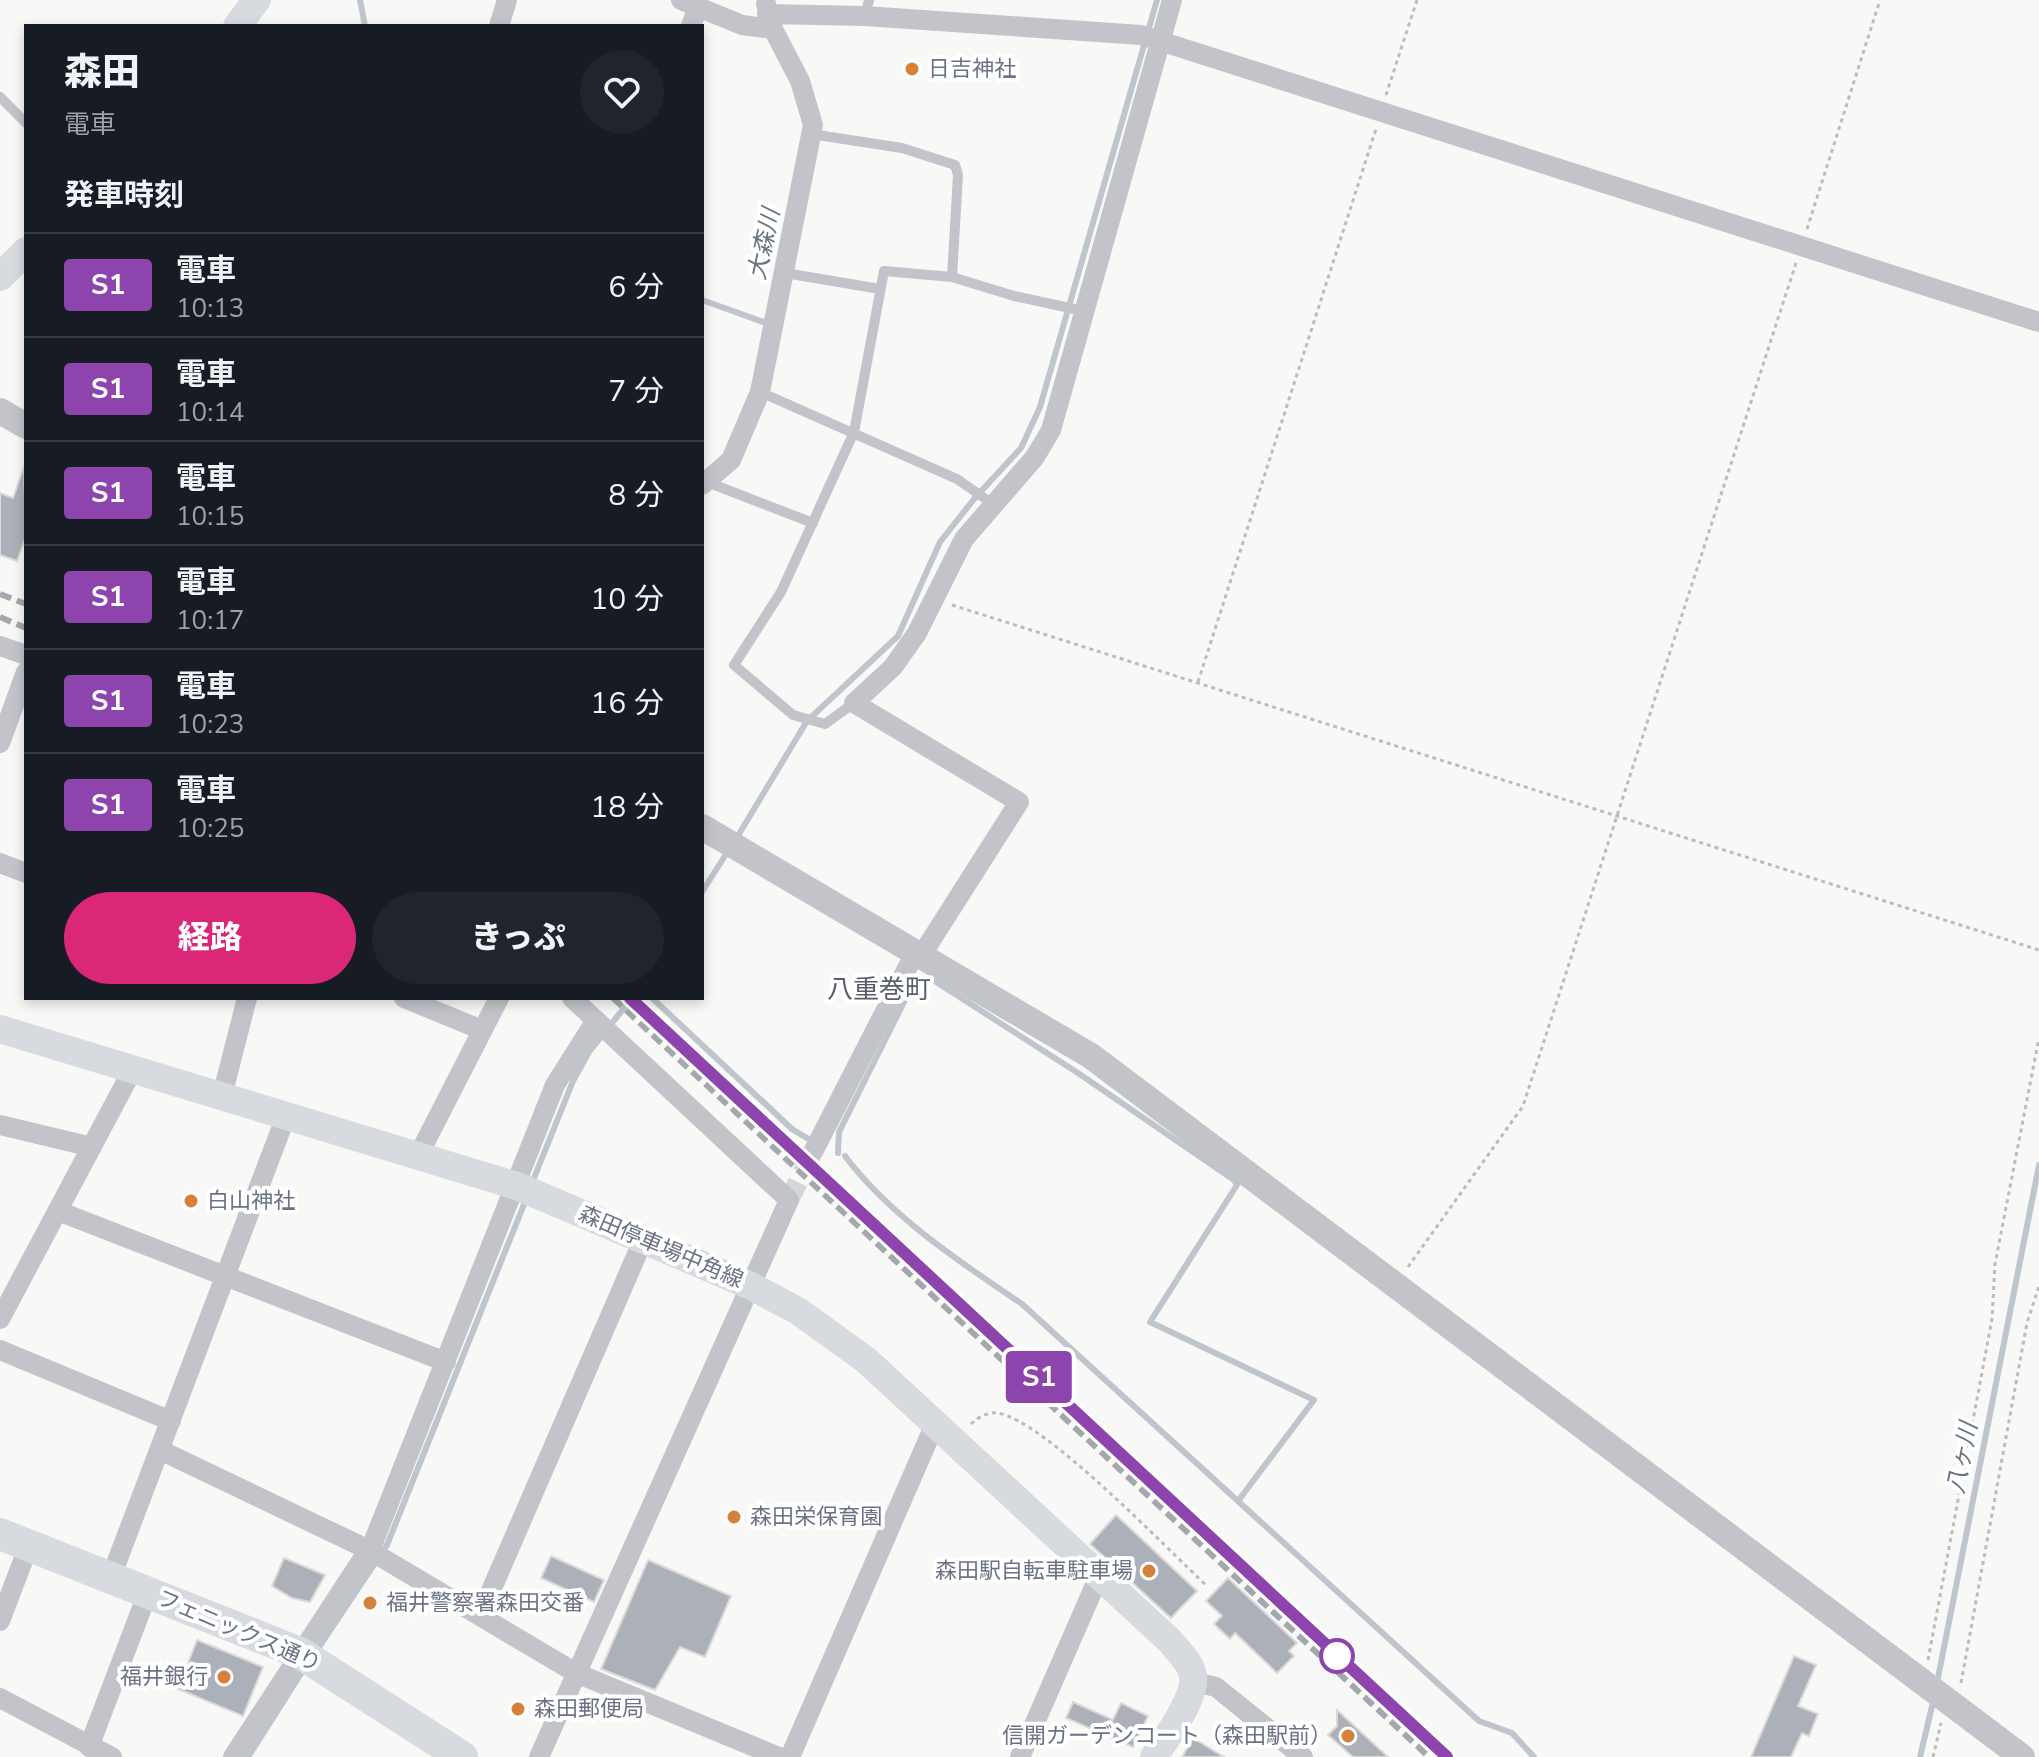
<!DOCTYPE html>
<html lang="ja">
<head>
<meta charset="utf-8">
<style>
  :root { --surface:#171b24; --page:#20242c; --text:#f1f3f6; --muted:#9ea1a6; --line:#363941; --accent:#db2777 }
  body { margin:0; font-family:"Nunito Sans","Noto Sans JP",sans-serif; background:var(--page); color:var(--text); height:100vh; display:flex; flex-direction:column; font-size:30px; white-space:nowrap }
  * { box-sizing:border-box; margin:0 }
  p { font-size:26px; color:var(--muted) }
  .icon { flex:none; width:44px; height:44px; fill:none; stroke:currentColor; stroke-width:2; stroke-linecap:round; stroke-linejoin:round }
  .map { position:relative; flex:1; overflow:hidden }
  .side { position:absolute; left:24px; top:24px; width:680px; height:976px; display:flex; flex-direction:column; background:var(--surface); border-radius:0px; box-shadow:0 4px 12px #0003 }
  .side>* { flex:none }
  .badge { padding:0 16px; border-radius:6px; font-size:28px; line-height:52px }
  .map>.badge { position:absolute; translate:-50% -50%; box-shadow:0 0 0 4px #fff }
  h2 { padding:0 40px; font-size:30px; line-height:72px }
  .round { display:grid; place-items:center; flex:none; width:84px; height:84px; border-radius:42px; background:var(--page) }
  .summary { display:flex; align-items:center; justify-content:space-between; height:136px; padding:0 40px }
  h1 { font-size:38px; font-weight:800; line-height:60px }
  .cta { display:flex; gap:16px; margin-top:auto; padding:16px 40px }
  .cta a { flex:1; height:92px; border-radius:48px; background:var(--accent); color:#fff; font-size:32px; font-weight:800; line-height:92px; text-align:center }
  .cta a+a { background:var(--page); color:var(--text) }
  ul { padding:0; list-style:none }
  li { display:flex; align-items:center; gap:24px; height:104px; padding:0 40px; border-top:2px solid var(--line) }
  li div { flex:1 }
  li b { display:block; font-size:30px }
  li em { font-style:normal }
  li .badge { min-width:88px; font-weight:700; text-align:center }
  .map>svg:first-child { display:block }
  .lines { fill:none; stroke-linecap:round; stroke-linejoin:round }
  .stream { stroke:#bfc5cc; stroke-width:6 }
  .building { fill:#acb0b8; stroke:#dadad8; stroke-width:2 }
  .minor-tunnel { stroke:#d4d7da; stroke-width:20; stroke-dasharray:20 10; stroke-linecap:butt }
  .path { stroke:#babcbf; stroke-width:3; stroke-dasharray:4 4; stroke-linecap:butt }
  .service { stroke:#c2c4c9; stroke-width:10 }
  .minor { stroke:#c2c4c9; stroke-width:20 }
  .tertiary { stroke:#c2c4c9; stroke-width:26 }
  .secondary { stroke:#d7dadf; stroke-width:28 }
  .primary { stroke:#d7dadf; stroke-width:32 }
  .rail { stroke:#a4a7ae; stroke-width:6; stroke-dasharray:12 6; stroke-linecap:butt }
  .line-casing { stroke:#fff; stroke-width:18 }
  .line { stroke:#8e44ad; stroke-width:12 }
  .poi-dot { fill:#d78038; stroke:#fff; stroke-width:3 }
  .stop-dot { fill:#fff; stroke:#8e44ad; stroke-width:4 }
  .labels { text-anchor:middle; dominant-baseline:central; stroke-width:8; stroke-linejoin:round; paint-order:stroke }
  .poi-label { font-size:22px; fill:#6a7385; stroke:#fff; text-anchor:start }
  .street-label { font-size:22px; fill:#6a7385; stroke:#fff }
  .water-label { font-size:24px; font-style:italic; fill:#667380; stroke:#fff }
  .quarter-label { font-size:26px; fill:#575e6a; stroke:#fff }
</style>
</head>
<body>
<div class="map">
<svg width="2039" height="1757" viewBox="0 0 2039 1757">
  <rect width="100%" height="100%" fill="#f8f8f6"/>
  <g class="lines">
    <path class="stream" d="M360,0l5,26
      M702,300l64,23 1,-4
      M736,839l71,-118 91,-85 42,-94 34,-43 47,-51 19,-41 117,-407
      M702,892l26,-41
      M652,998l140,131 15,9
      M838,1153l1,-21 74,-148 17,-6 148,95 156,107 3,5 -87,137 164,78 -76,101
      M845,1156c45,60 115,106 177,148l457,417 33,12 22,24
      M532,1183l41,-102 16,-29 43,-54
      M315,1653l72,-108 140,-348
      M1937,1683l102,-518
      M248,1757l56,-88
      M1920,1757l14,-59"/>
  </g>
  <path class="building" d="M24,467l2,69 -9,25 -17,-6v-62l13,5z
    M1116,1515l81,76 -26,27 -81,-74z
    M551,1556l53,24 -10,22 -53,-24z
    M284,1558l41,17 -15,27 -18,-4 -20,-12z
    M648,1560l83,36 -26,61 -25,-10 -25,43 -54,-21z
    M1228,1578l69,65 -8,8 5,5 -17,17 -42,-40 -5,6 -16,-15 8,-8 -16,-15z
    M197,1640l66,27 -20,49 -65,-27z
    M1794,1656l22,9 -18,41 20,8 -9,22 -7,-3 -11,24h-40z
    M1073,1702l40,18 8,-17 27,13 -15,31 -67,-29z
    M1337,1710l51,47h-35l-25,-22 9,-9z
    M1193,1738l31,19h-42z"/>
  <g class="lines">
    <path class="minor-tunnel" d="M789,1200l24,-48"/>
    <path class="path" d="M1386,95l31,-95
      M1807,229l73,-229
      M952,605l1087,345
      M1198,682l178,-553
      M1408,1267l115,-161 273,-843
      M971,1424c7,-7 17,-12 27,-11 47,8 169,136 209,173
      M1928,1660l64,-341 3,-55 44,-226
      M1961,1683l66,-360 12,-37
      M1933,1757l8,-34"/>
    <path class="service" d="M865,16l4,-16
      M0,97l26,26
      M811,134l91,14 53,17 3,10 -6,102
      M785,273l95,16
      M760,392l197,87 36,25
      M707,482l106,41
      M854,703l-29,21 -32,-9 -59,-50 47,-73 73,-160 30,-161 68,6 62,19 70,15"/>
    <path class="minor" d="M681,0l61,25 31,4
      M767,14l98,2 276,19 898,287
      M499,26l8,-26
      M691,26l7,-19
      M702,485l29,-25 29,-68 53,-267 -13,-44 -27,-52 -7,-25
      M0,646l26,9
      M0,743l26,-71
      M0,863l26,10
      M921,956l98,-154 -165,-99 39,-36 24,-34 47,-94 71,-82 16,-27 121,-430
      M404,998l78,32
      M222,1096l25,-98
      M0,1125l92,22
      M813,1152l102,-199
      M418,1156l81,-158
      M58,1211l388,151
      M0,1319l133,-250
      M0,1350l171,71
      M160,1450l209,100 207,123 203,84
      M111,1577l175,-461
      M480,1616l164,-378
      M0,1621l29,-76
      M1195,1682l21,5 87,70
      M0,1698l112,59
      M89,1747l59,-155
      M233,1757l140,-214 182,-458 41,-65
      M539,1757l250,-557 -217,-202
      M790,1757l145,-333
      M1020,1757l79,-181"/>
    <path class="tertiary" d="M0,411l26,15
      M702,827l389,229 931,701"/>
    <path class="secondary" d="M237,26l20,-26
      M0,277l26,-26
      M0,1029l517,157 232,99 49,26 68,49 304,281c7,9 19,20 22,31 8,21 -26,66 -38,85"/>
    <path class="primary" d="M0,1534l300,119 162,104"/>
    <path class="rail" d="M0,594l26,10
      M0,617l26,11
      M613,998l816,759
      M630,998l817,759"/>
  </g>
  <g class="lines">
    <defs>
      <path id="line" d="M630,998l817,759"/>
    </defs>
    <use href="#line" class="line-casing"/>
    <use href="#line" class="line"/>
  </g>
  <g class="poi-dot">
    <circle cx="912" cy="69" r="8"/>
    <circle cx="191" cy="1201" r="8"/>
    <circle cx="734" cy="1517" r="8"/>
    <circle cx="1149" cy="1571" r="8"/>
    <circle cx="370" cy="1603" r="8"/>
    <circle cx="224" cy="1677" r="8"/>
    <circle cx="518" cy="1709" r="8"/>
    <circle cx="1348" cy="1736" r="8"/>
  </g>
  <circle class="stop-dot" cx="1337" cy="1656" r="16"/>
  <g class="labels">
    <g class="poi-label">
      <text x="928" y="69">日吉神社</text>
      <text x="207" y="1201">白山神社</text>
      <text x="750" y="1517">森田栄保育園</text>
      <text x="1133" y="1571" text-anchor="end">森田駅自転車駐車場</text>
      <text x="386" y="1603">福井警察署森田交番</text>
      <text x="208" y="1677" text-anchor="end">福井銀行</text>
      <text x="534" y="1709">森田郵便局</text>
      <text x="1332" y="1736" text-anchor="end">信開ガーデンコート（森田駅前）</text>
    </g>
    <g class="street-label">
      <text transform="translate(661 1247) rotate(23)">森田停車場中角線</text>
      <text transform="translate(239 1631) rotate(23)">フェニックス通り</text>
    </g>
    <g class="water-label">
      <text transform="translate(764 244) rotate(-78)">大森川</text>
      <text transform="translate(1962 1458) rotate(-79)">八ヶ川</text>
    </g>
    <g class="quarter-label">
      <text x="879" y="989">八重巻町</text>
    </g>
  </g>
</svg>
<b class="badge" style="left:1039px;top:1377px;background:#8e44ad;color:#fff">S1</b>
<section class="side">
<div class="summary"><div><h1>森田</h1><p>電車</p></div><a class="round"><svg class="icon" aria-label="heart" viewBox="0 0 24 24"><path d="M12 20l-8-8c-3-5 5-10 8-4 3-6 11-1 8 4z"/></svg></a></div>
<h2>発車時刻</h2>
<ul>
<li><span class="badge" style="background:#8e44ad;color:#fff">S1</span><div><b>電車</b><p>10:13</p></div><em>6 分</em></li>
<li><span class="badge" style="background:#8e44ad;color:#fff">S1</span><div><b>電車</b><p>10:14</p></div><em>7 分</em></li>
<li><span class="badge" style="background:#8e44ad;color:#fff">S1</span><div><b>電車</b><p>10:15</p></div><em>8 分</em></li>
<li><span class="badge" style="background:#8e44ad;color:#fff">S1</span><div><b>電車</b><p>10:17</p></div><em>10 分</em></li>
<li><span class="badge" style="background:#8e44ad;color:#fff">S1</span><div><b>電車</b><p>10:23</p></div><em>16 分</em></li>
<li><span class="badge" style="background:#8e44ad;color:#fff">S1</span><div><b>電車</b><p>10:25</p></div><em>18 分</em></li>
</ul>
<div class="cta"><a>経路</a><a>きっぷ</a></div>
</section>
</div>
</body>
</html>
